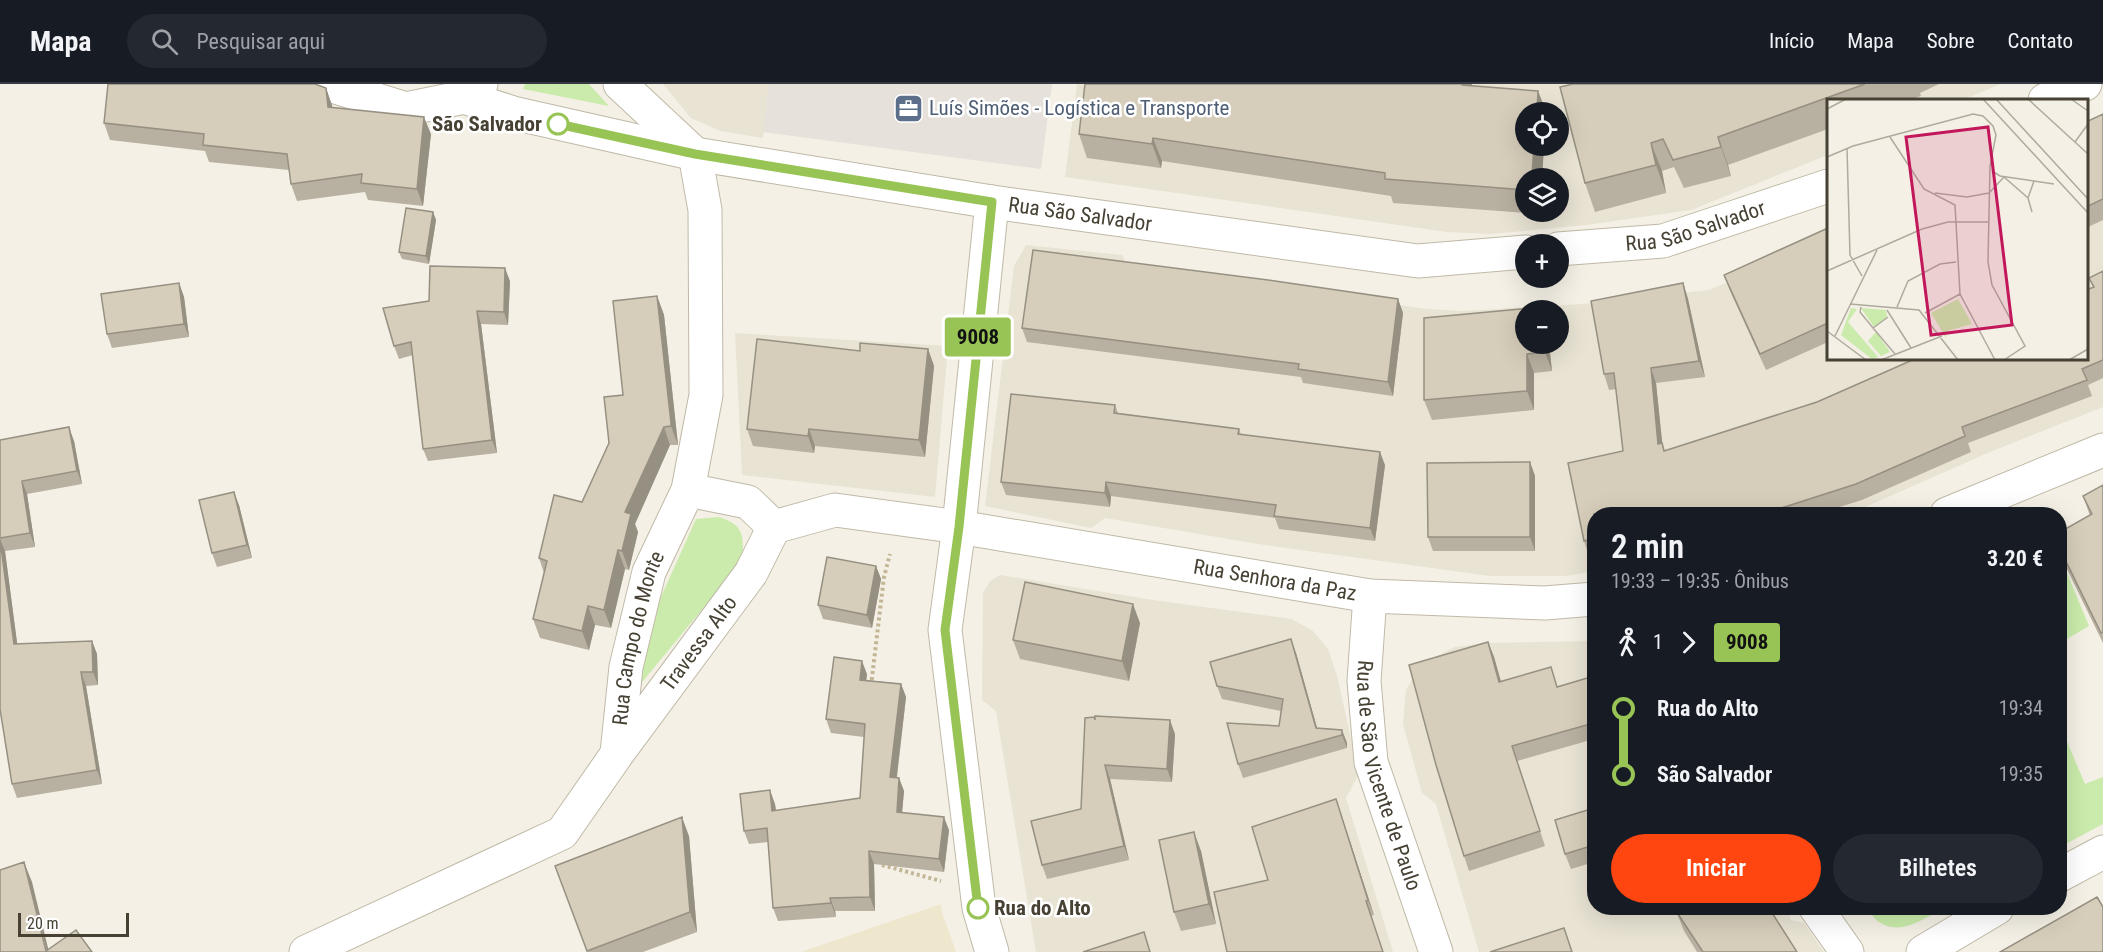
<!DOCTYPE html>
<html lang="pt">
<head>
<meta charset="utf-8">
<style>
  :root { --surface:#171b24; --page:#242831; --text:#f1f3f6; --muted:#9ea1a6; --line:#363941; --accent:#ff4611 }
  body { margin:0; font-family:"Roboto Condensed",sans-serif; background:var(--page); color:var(--text); height:100vh; display:flex; flex-direction:column; font-size:22px; white-space:nowrap }
  * { box-sizing:border-box; margin:0 }
  p { font-size:20px; color:var(--muted) }
  .icon { flex:none; width:33px; height:33px; fill:none; stroke:currentColor; stroke-width:2; stroke-linecap:round; stroke-linejoin:round }
  .map { position:relative; flex:1; overflow:hidden }
  .side { position:absolute; left:1587px; top:423px; width:480px; height:408px; display:flex; flex-direction:column; background:var(--surface); border-radius:24px; box-shadow:0 6px 24px #0002 }
  .side>* { flex:none }
  .badge { padding:0 12px; border-radius:4px; font-size:21px; line-height:39px }
  .tools { position:absolute; left:1515px; top:18px; display:grid; gap:12px }
  .tools a { display:grid; place-items:center; width:54px; height:54px; border-radius:50%; background:var(--surface); box-shadow:0 6px 24px #0002; font-size:30px }
  .scale { position:absolute; left:18px; bottom:15px; width:111px; box-sizing:border-box; padding-left:6px; border:3px solid #474134; border-top:0; font-size:16px; line-height:21px; white-space:nowrap; color:#474134; -webkit-text-stroke:4px #fff; paint-order:stroke }
  .map>.badge { position:absolute; translate:-50% -50%; box-shadow:0 0 0 3px #fff }
  .legs { display:flex; align-items:center; gap:9px; height:66px; padding:0 24px; font-size:20px }
  .legs p { margin-inline-start:auto }
  .overview { display:flex; align-items:center; justify-content:space-between; height:102px; padding:0 24px }
  h1 { font-size:33px; font-weight:600; line-height:45px }
  .button { display:flex; gap:12px; margin-top:auto; padding:12px 24px }
  .button a { flex:1; height:69px; border-radius:36px; background:var(--accent); color:#fff; font-size:24px; font-weight:600; line-height:69px; text-align:center }
  .button a+a { background:var(--page); color:var(--text) }
  ul { padding:0 24px; list-style:none }
  li { display:flex; align-items:center; gap:21px; height:66px; font-size:22px }
  li i { display:grid; place-items:center; width:9px; height:100%; margin:0 8px; background:currentColor }
  li i::after { content:''; width:15px; height:15px; margin:-8px; border:4px solid; border-radius:50%; background:var(--surface) }
  li p { margin-inline-start:auto }
  li:first-child i { background:linear-gradient(#0000 50%,currentColor 0) }
  li:last-child i { background:linear-gradient(currentColor 50%,#0000 0) }
  header { display:flex; align-items:center; gap:36px; box-sizing:border-box; height:84px; padding:0 30px; background:var(--surface); border-bottom:2px solid var(--line) }
  header strong { font-size:28px }
  nav { display:flex; gap:33px; margin-inline-start:auto; font-size:21px }
  .search { width:420px; height:54px; background:var(--page); display:flex; align-items:center; gap:15px; box-sizing:border-box; padding:0 21px; border-radius:33px; color:var(--muted); font-size:22px }
  .map>svg:first-child { display:block }
  .residential { fill:#e8e3d3; fill-rule:evenodd }
  .industrial { fill:#e6e1da }
  .education { fill:#eee7ce }
  .green { fill:#caebab }
  .lines { fill:none; stroke-linecap:round; stroke-linejoin:round }
  .minor-casing { stroke:#c0b9a7; stroke-width:35 }
  .tertiary-casing { stroke:#c0b9a7; stroke-width:35 }
  .path { stroke:#c3b697; stroke-width:4; stroke-dasharray:3 3; stroke-linecap:butt }
  .minor { stroke:#fff; stroke-width:33 }
  .tertiary { stroke:#fff; stroke-width:33 }
  .wall { fill:#b8b0a0 }
  .shaded-wall { fill:#969082 }
  .building { fill:#d6cdba; stroke:#969082; stroke-width:1.5 }
  .line-1-casing { stroke:#fff; stroke-width:14 }
  .line-1 { stroke:#98c455; stroke-width:9 }
  .stop-1-dot { fill:#fff; stroke:#98c455; stroke-width:3 }
  .labels { text-anchor:middle; dominant-baseline:central; stroke-width:5; stroke-linejoin:round; paint-order:stroke }
  .service-label { font-size:21px; fill:#4e5e75; stroke:#fff; text-anchor:start }
  .stop-label { font-size:21px; font-weight:bold; fill:#474134; stroke:#fff; text-anchor:end }
  .street-label { font-size:21px; fill:#474134; stroke:#fff }
  .inset-road { fill:none; stroke:#afaa9e; stroke-width:1.5 }
  .view { fill:#c2185b; fill-opacity:0.15; stroke:#c2185b; stroke-width:3 }
  .inset-edge { fill:none; stroke:#474134; stroke-width:3 }
</style>
</head>
<body>
<header>
<strong>Mapa</strong>
<div class="search"><svg class="icon" aria-label="search" viewBox="0 0 24 24"><circle cx="10" cy="10" r="6"/><path d="M15 15l6 6"/></svg>Pesquisar aqui</div>
<nav><a>Início</a><a>Mapa</a><a>Sobre</a><a>Contato</a></nav>
</header>
<div class="map">
<svg width="2103" height="868" viewBox="0 0 2103 868">
  <rect width="100%" height="100%" fill="#f4f0e5"/>
  <path class="residential" d="M663,0h106l-6,54 -42,-7 -30,-13z
    M1077,0h924l-39,16h-134v55l-137,55 -105,15 -95,9 -44,-2 -382,-55zM1526,28h32v34h-32zM1526,94h32v34h-32z
    M2103,43v280l-113,45 -127,56 -20,6h-249v57l-27,5h-77l-232,-32 -153,-26 -14,10 -106,-22 29,-240 12,-21 96,10 6,12 299,42 36,2 119,-7 126,-14 120,-48v116h258l1,-224zM1526,226h32v34h-32z
    M735,249l213,13 -13,151 -193,-22z
    M1000,491l153,25 139,19 21,12 15,18 9,27 22,98 -13,24 47,154h-357l-40,-241 -14,-11 1,-107 7,-12z
    M1594,557v267h192l5,12 13,3 20,29h-345l-43,-148 -14,-11 -19,-69 3,-34 15,-26 34,-17 31,-4z"/>
  <path class="industrial" d="M769,0h283l-11,85 -278,-37z"/>
  <path class="education" d="M941,820l1,8 14,40h-155z"/>
  <path class="green" d="M525,0h64l20,22 -86,-17z
    M719,433c26,8 25,20 23,44l-108,131 13,-64 49,-109z
    M2060,472l29,70 -29,17z
    M2060,641l25,59 18,-7v47l-43,23z
    M1867,824h77c-20,10 -43,29 -65,14 -5,-3 -9,-10 -12,-14z"/>
  <g class="lines">
    <defs>
      <g id="minor">
        <path d="M620,0l74,69"/>
        <path id="s1" d="M464,13l49,16 182,41 297,48 426,59 108,-9"/>
        <path d="M2045,16l40,-16"/>
        <path d="M992,118l-33,325 -14,103 34,278 13,44"/>
        <path id="s2" d="M1558,165l105,-8 165,-55"/>
        <path d="M688,406l60,12 26,25"/>
        <path d="M1947,430l156,-64"/>
        <path id="s3" d="M1370,512l-6,85 7,81 65,190"/>
        <path id="s4" d="M617,669l9,-86 23,-95 39,-82 18,-95 -1,-185 -10,-56"/>
        <path d="M2060,791l43,-23"/>
        <path d="M1816,824l31,44"/>
        <path id="s5" d="M306,868l256,-119 55,-79 134,-181 23,-46 61,-17 124,17 411,69 175,7 49,-4"/>
        <path d="M1923,868l74,-44"/>
      </g>
      <path id="tertiary" d="M326,0l80,25 58,-12 17,-13"/>
    </defs>
    <use href="#minor" class="minor-casing"/>
    <use href="#tertiary" class="tertiary-casing"/>
    <path class="path" d="M871,602l13,-109 6,-23
      M882,781l59,16"/>
    <use href="#minor" class="minor"/>
    <use href="#tertiary" class="tertiary"/>
  </g>
  <path class="wall" d="M1573,0h366l-19,9 1,3 -13,4h-80v29l-100,36 3,11 -47,12 -10,-21 -12,4 4,22 -71,19 -10,-29z
    M1472,2l66,5 8,21h-20v34h18l-2,32h-16v34h12v2l-145,-11 -2,-7 -229,-35 -1,7 -74,-10 -8,-24z
    M326,4l6,19 99,27 -8,72 -55,-6 -3,-8 -68,9 -6,-17 -2,-14 -80,-8 -4,-11 -95,-11 -6,-17z
    M2103,30v106l-17,8v-106z
    M433,128l3,8 -7,44 -27,-5 -3,-7z
    M1828,144v114l-62,28 -36,-79 -6,-16z
    M2103,187v107l-15,7 4,11 -124,47 3,9 -109,48 -45,14h-223v41l-5,1 -5,-15 -16,-78 55,-12 -7,-62 -7,1 -5,-16 -13,-73 92,-18 5,16 17,78 -49,6 6,60 3,8 152,-49 100,-44h169v-68l7,-2 -4,-10z
    M510,197l-2,44 -27,-1 16,129 -69,8 -5,-12 -10,-94 -14,4 -5,-13 35,-45z
    M179,199l5,14 5,40 -77,11 -5,-14z
    M657,212l7,19 14,130h-8l-35,79 3,8 -9,38 -4,-1 -14,59 -16,-3 -6,25 -49,-12 -7,-19 11,-46 -5,-15 43,-56 27,-59 14,-48z
    M1398,215l5,14 -10,83 -90,-13 -2,-6 -274,-35 -5,-14z
    M1549,260l3,27 -18,2v37l-102,10 -8,-20z
    M928,265l6,17 -9,91 -110,-11 -1,7 -61,-7 -6,-17 113,-78z
    M1115,321l3,8 121,16 2,6 144,30 -10,76 -96,-12 -4,-11 -164,-22 -1,11 -104,-12 -5,-13z
    M0,356l74,1 8,43 -55,10 8,53 -30,4 12,93 75,-3 5,13 1,31 -12,1 16,98 -85,14 -5,-14 -12,-75z
    M1530,378l5,14v75h-102l-5,-14z
    M2103,401v158l-43,-88v-23l30,-16 -7,-20z
    M239,421l13,53 -35,9 -5,-14z
    M876,482l5,13 -9,49 -49,-9 -5,-14z
    M1140,539l-11,58 -109,-22 -7,-19z
    M1488,558l6,15 7,24 57,6 36,-11v63l-77,22 28,85 -76,25 -5,-15z
    M1296,569l21,75 25,2 5,13v5l-104,30 -5,-14 41,-38 2,-15 -59,-12 -5,-13z
    M867,590l-1,6 35,4 5,13 -9,81h2l5,13 -2,21 47,18 -5,42 -70,-8 1,47h-40l1,6 -58,4 -5,-13 -5,-66 -19,2 -5,-13 31,-27 1,6 84,-12 4,-61 -33,-4 -5,-14z
    M1095,635l80,15 -3,48 -62,-3 19,81 -82,19 -5,-14 39,-56z
    M1594,724v54l-23,7 -6,-15z
    M1341,730l33,101 -3,1 -103,-36z
    M689,752l8,96 -54,20h-55l-33,-86z
    M1201,767l15,73 -35,7 -7,-19z
    M1676,827l121,41h-100l-13,-21z"/>
  <path class="shaded-wall" d="M1462,0h10l-2,25z
    M326,4l6,17 2,19 -6,-17z
    M1538,7l8,21h-9z
    M424,33l7,17 -8,72 -6,-17z
    M1718,53l10,28 3,11 -10,-29z
    M1153,54l9,23 -1,7 -9,-24z
    M1651,59l11,28 4,22 -10,-28z
    M1534,62h10l-2,32h-10v-2z
    M433,128l3,8 -7,44 -3,-8z
    M505,184l5,13 -2,44 -4,-13z
    M179,199l5,14 5,40 -5,-13z
    M1683,199l5,16 17,78 -6,-16z
    M657,212l7,19 14,130 -7,-19z
    M1398,215l5,14 -10,83 -5,-14z
    M477,227l4,13 16,129 -5,-13z
    M1544,260h5l3,27 -7,-19z
    M928,265l6,17 -9,91 -6,-17z
    M1527,270l7,19v37l-7,-19z
    M1651,284l5,15 8,77 -6,-16z
    M69,343l5,14 8,43 -5,-13z
    M664,343l6,18 -35,79 3,8 -9,38 -7,-19 3,-39z
    M809,345l6,17 -1,7 -6,-17z
    M1380,368l5,13 -10,76 -5,-13z
    M1530,378l5,14v75l-5,-14z
    M22,397l5,13 8,53 -5,-14z
    M1106,398l5,14 -1,11 -5,-14z
    M234,408l5,13 13,53 -5,-13z
    M0,455l5,12 14,106 -5,-13z
    M618,466l7,19 -14,59 -7,-18z
    M876,482l5,13 -9,49 -5,-13z
    M1133,520l7,19 -11,58 -7,-20z
    M588,522l7,19 -6,25 -7,-19z
    M1291,555l5,14 25,89 -5,-14z
    M92,557l5,13 1,31 -5,-13z
    M1488,558l6,15 11,40 -6,-15z
    M862,577l5,13 -2,19 -5,-13z
    M81,588l5,14 16,98 -5,-14z
    M901,600l5,13 -11,93 -5,-13z
    M1170,636l5,14 -3,48 -5,-13z
    M1342,646l5,13v5l-5,-13z
    M1105,681l5,14 19,81 -5,-14z
    M899,694l5,13 -3,34 -4,-13z
    M770,706l5,14 2,20 -5,-13z
    M1336,715l5,15 33,101 -6,-15z
    M682,733l7,19 8,96 -7,-20z
    M944,733l5,13 -5,42 -5,-13z
    M1194,748l7,19 15,73 -7,-20z
    M869,767l5,13 1,47 -5,-14z
    M24,778l8,20 17,70h-2z
    M830,814l5,13 1,6 -5,-14z"/>
  <path class="building" d="M108,0h207l11,4 2,19 96,10 -7,72 -56,-6 1,-9 -71,10 -4,-30 -84,-9 1,-11 -100,-11z
    M1085,0h377v1l76,6 -1,21h-11v34h8l-2,30h-4v2h-2v12l-141,-11v-6l-232,-35 -1,6 -73,-10z
    M1573,0h292l-147,53 3,10 -48,13 -10,-21 -12,4 5,22 -71,18 -25,-96z
    M2103,30v85l-17,8v-85z
    M406,124l27,4 -7,44 -27,-4z
    M1828,144v95l-68,31 -36,-79z
    M1033,166l242,31 123,18 -10,83 -90,-13 1,-5 -277,-36z
    M430,182l75,2 -1,44 -27,-1 15,129 -69,9 -12,-107 -17,4 -11,-38 46,-7z
    M2103,187v89l-21,9 5,11 -125,47 3,9 -109,48 -93,30h-39l-1,-2 -14,2h-115v24l-10,3 -16,-78 55,-12 -9,-78 -10,1 -13,-73 92,-18 16,78 -48,7 7,76 4,-1 2,8 153,-49 100,-44h169v-68l8,-3 -5,-9z
    M179,199l5,41 -77,10 -6,-40z
    M657,212l14,127v3l-7,1 -39,85 6,2 -9,37 -4,-1 -14,60 -16,-4 -6,25 -49,-12 14,-58 -8,-3 15,-63 28,7 27,-59 -5,-46 19,-2 -10,-94z
    M1541,223v3h-15v34h18l1,8 -18,2v37l-103,9v-82z
    M757,255l103,12v-8l68,6 -9,91 -110,-11 -1,7 -61,-7z
    M1011,310l104,11 -1,8 125,16 -1,5 142,18 -10,76 -96,-12 2,-11 -170,-23 -1,11 -104,-11z
    M69,343l8,44 -55,10 8,52 -30,5v-98z
    M1530,378v75h-102l-1,-74z
    M2103,401v147l-2,1 -41,-84v-17l32,-18 -9,-18z
    M234,408l13,53 -35,8 -13,-53z
    M0,456l14,104 78,-3 1,31h-12l16,98 -85,14 -12,-75z
    M827,473l49,9 -9,49 -49,-10z
    M1025,498l108,22 -11,57 -109,-21z
    M1291,555l25,89 26,2v5l-104,29 -11,-41 52,3 4,-27 -66,-13 -7,-24z
    M1488,558l11,40 52,-15 6,20 37,-11v47l-82,23 28,85 -76,25 -28,-91 -27,-100z
    M834,573l28,4 -2,19 41,4 -11,93 9,1 -2,34 47,5 -5,42 -70,-8 1,46 -40,1 1,5 -58,5 -6,-80 -23,3 -4,-37 30,-4 2,21 88,-13 5,-74 -39,-5z
    M1095,632l75,4 -3,49 -62,-4 19,81 -82,19 -11,-44 50,-12 4,-91 9,-1 1,3z
    M1336,715l32,101 -2,1 17,51h-156l-13,-60 54,-12 -16,-53z
    M1594,724v37l-29,9 -10,-34z
    M682,733l8,95 -103,39 -32,-85z
    M1194,748l15,72 -35,8 -15,-72z
    M24,778l22,89 30,-21 16,22h-92v-82z
    M2097,813l6,10v45h-103z
    M1682,824h87l28,44h-94l-27,-41z
    M1564,844l8,24h-82z
    M1144,848l6,20h-67z"/>
  <g class="lines">
    <defs>
      <path id="line-1" d="M558,40l137,30 297,48 -33,325 -14,103 33,278"/>
    </defs>
    <use href="#line-1" class="line-1-casing"/>
    <use href="#line-1" class="line-1"/>
  </g>
  <defs>
    <symbol id="office-square" viewBox="-11 -11 22 22"><rect x="-9" y="-9" width="18" height="18" rx="4" fill="#5c6f8a" stroke="#fff"/><path d="M-6-3h4V-5.5h4V-3h4V5H-6ZM-1-4.5V-3h2v-1.5ZM-6 0V1H6V0Z" fill="#fff"/></symbol>
  </defs>
  <g fill-rule="evenodd">
    <use href="#office-square" x="892" y="8" width="33" height="33"/>
  </g>
  <g class="stop-1-dot">
    <circle cx="558" cy="40" r="10"/>
    <circle cx="978" cy="824" r="10"/>
  </g>
  <g class="labels">
    <g class="service-label">
      <text x="929" y="24">Luís Simões - Logística e Transporte</text>
    </g>
    <g class="stop-label">
      <text x="542" y="40">São Salvador</text>
      <text x="994" y="824" text-anchor="start">Rua do Alto</text>
    </g>
    <g class="street-label">
      <text stroke="none"><textPath href="#s1" startOffset="628">Rua São Salvador</textPath></text>
      <text stroke="none"><textPath href="#s2" startOffset="140">Rua São Salvador</textPath></text>
      <text stroke="none"><textPath href="#s5" startOffset="1164">Rua Senhora da Paz</textPath></text>
      <text stroke="none"><textPath href="#s4" startOffset="117">Rua Campo do Monte</textPath></text>
      <text stroke="none"><textPath href="#s5" startOffset="516">Travessa Alto</textPath></text>
      <text stroke="none"><textPath href="#s3" startOffset="183">Rua de São Vicente de Paulo</textPath></text>
    </g>
  </g>
  <g transform="translate(1827 15)">
    <rect width="261" height="261" fill="#f4f0e5"/>
    <path d="M131,200l14,25 -25,7 -1,7 -15,-25zM24,209l6,1 -9,13 30,35 -6,2 -31,-24zM34,209l25,2 1,7 -13,10zM49,233l14,20 -9,4 -13,-15z" fill="#caebab"/>
    <path class="inset-road" d="M156,0l105,114M169,0l92,100M201,0l60,55M244,0l17,12M0,10l19,-10M63,38l34,52 31,16 5,89 35,66M248,43l13,-18M20,49l3,107 12,21M0,58l26,-11 120,-32 10,2 10,10 3,9 -6,31 -2,96 4,23 33,61 -21,14M165,72l8,5 54,8M177,78l24,21 4,14M163,93l14,-15M108,94l32,4 22,-4M201,99l6,-17M0,172l95,-42 26,-7h40M23,205l69,6 39,50M34,208l-1,5 13,16 15,-11M70,208l11,-26 32,-17 16,-2M60,211l24,38M98,214l35,-19M46,229l22,26M0,232l39,29M8,237l42,-86M54,261l61,-24M242,261l19,-11"/>
    <path class="view" d="M161,28l24,198 -81,10 -25,-198z"/>
    <rect width="261" height="261" class="inset-edge"/>
  </g>
</svg>
<div class="tools">
<a><svg class="icon" aria-label="locate" viewBox="0 0 24 24"><circle cx="12" cy="12" r="6"/><path d="M12 2v4M12 18v4M2 12h4M18 12h4"/></svg></a>
<a><svg class="icon" aria-label="layers" viewBox="0 0 24 24"><path d="M12 4l9 5-9 5-9-5zM3 14l9 5 9-5"/></svg></a>
<a>+</a>
<a>−</a>
</div>
<div class="scale">20 m</div>
<b class="badge" style="left:978px;top:253px;background:#98c455;color:#111">9008</b>
<section class="side">
<div class="overview"><div><h1>2 min</h1><p>19:33 – 19:35 · Ônibus</p></div><b>3.20 €</b></div>
<div class="legs"><svg class="icon" aria-label="walk" viewBox="0 0 24 24"><circle cx="13" cy="4" r="2"/><path d="M13 8l-2 6 4 7M11 14l-3 7M7 12l3-4h3l4 4"/></svg>1<svg class="icon" aria-label="forward" viewBox="0 0 24 24"><path d="M9 5l7 7-7 7"/></svg><b class="badge" style="background:#98c455;color:#111">9008</b></div>
<ul>
<li><i style="color:#98c455"></i><b>Rua do Alto</b><p>19:34</p></li>
<li><i style="color:#98c455"></i><b>São Salvador</b><p>19:35</p></li>
</ul>
<div class="button"><a>Iniciar</a><a>Bilhetes</a></div>
</section>
</div>
</body>
</html>
